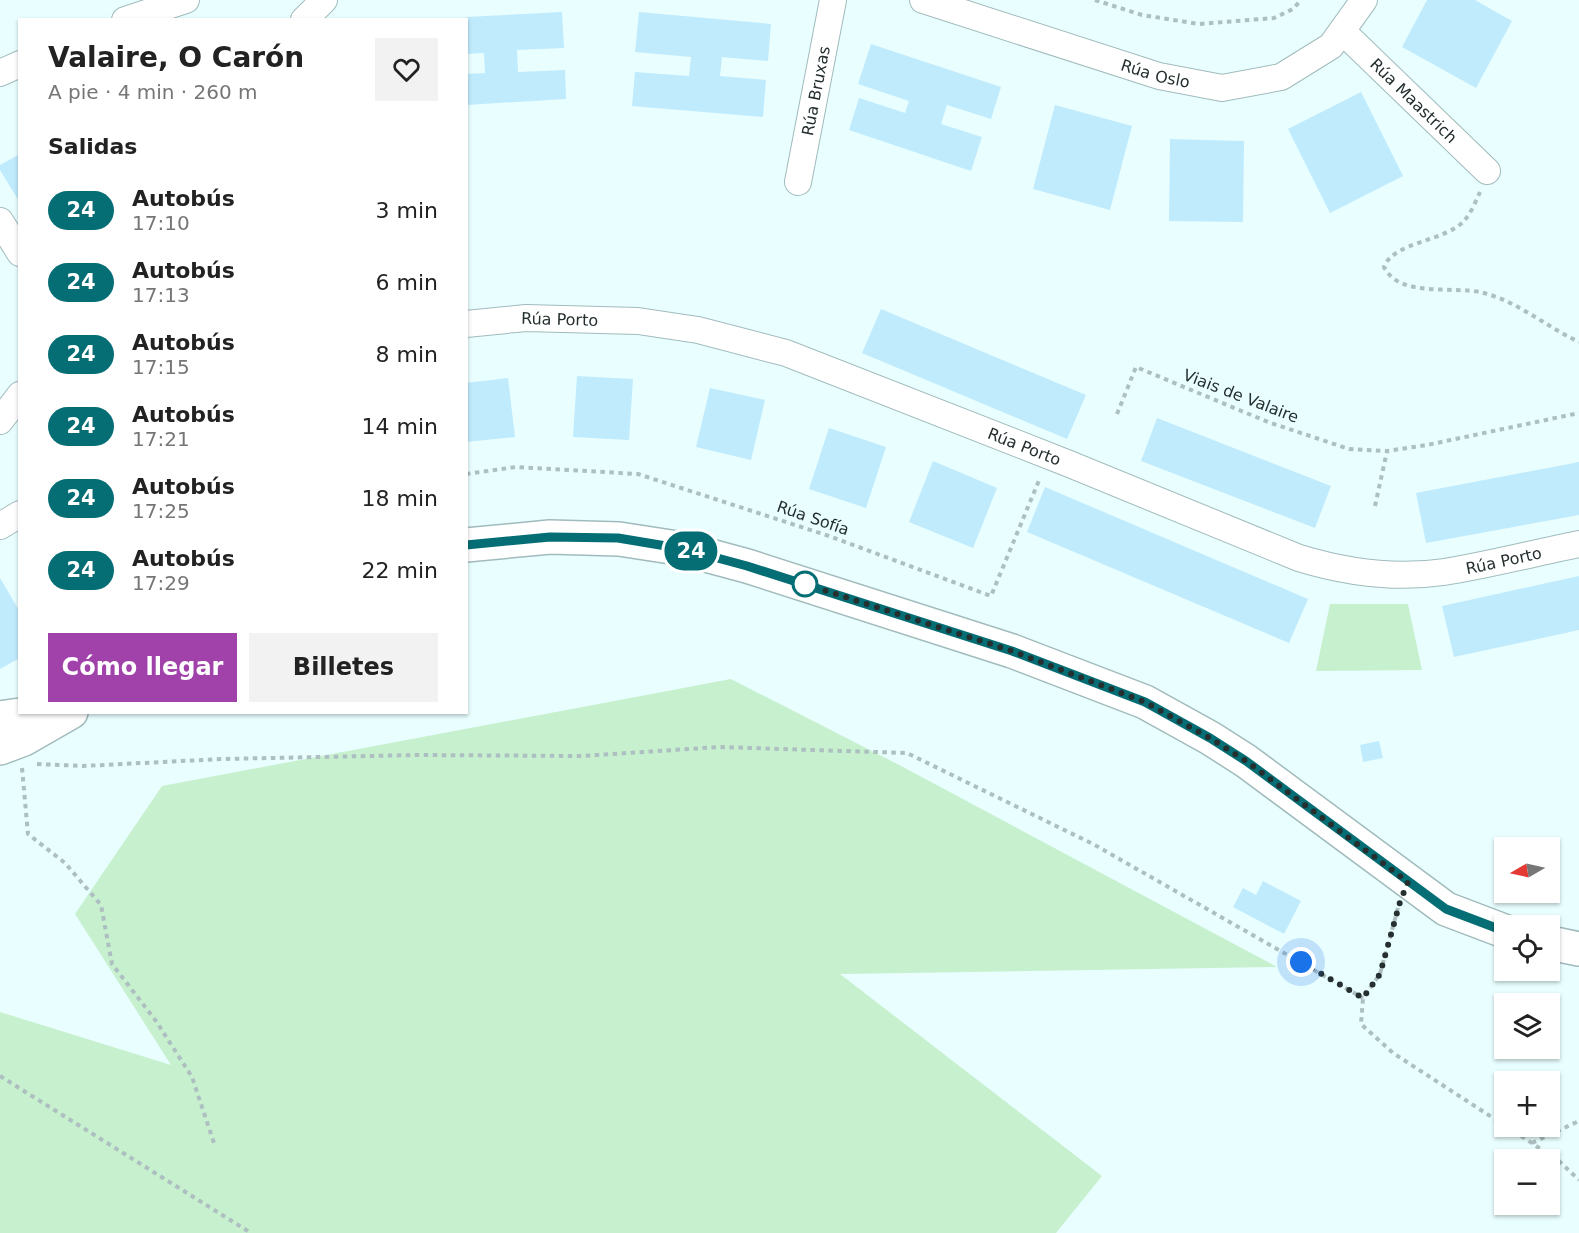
<!DOCTYPE html>
<html lang="es">
<head>
<meta charset="utf-8">
<style>
  :root { --surface:#fff; --page:#f2f2f2; --text:#222; --muted:#767676; --accent:#a142aa }
  body { margin:0; font-family:"DejaVu Sans",sans-serif; background:var(--page); color:var(--text); height:100vh; display:flex; flex-direction:column; font-size:22px; white-space:nowrap }
  * { box-sizing:border-box; margin:0 }
  p { font-size:20px; color:var(--muted) }
  .icon { flex:none; width:33px; height:33px; fill:none; stroke:currentColor; stroke-width:2; stroke-linecap:round; stroke-linejoin:round }
  .map { position:relative; flex:1; overflow:hidden }
  .side { position:absolute; left:18px; top:18px; width:450px; height:696px; display:flex; flex-direction:column; background:var(--surface); border-radius:0px; box-shadow:0 2px 4px #0004 }
  .side>* { flex:none }
  .badge { padding:0 12px; border-radius:20px; font-size:21px; line-height:39px }
  .needle { width:39px; rotate:261deg }
  .controls { position:absolute; left:1494px; top:837px; display:grid; gap:12px }
  .controls a { display:grid; place-items:center; width:66px; height:66px; border-radius:0px; background:var(--surface); box-shadow:0 2px 4px #0004; font-size:30px }
  .you { position:absolute; width:30px; height:30px; margin:-15px; border:4px solid #fff; border-radius:50%; background:#1a73e8; box-shadow:0 0 0 9px #1a73e833 }
  .map>.badge { position:absolute; translate:-50% -50%; box-shadow:0 0 0 3px #fff }
  h2 { padding:0 30px; font-size:22px; line-height:54px }
  .round { display:grid; place-items:center; flex:none; width:63px; height:63px; border-radius:0px; background:var(--page) }
  .summary { display:flex; align-items:center; justify-content:space-between; height:102px; padding:0 30px }
  h1 { font-size:28px; font-weight:600; line-height:45px }
  .action { display:flex; gap:12px; margin-top:auto; padding:12px 30px }
  .action a { flex:1; height:69px; border-radius:0px; background:var(--accent); color:#fff; font-size:24px; font-weight:600; line-height:69px; text-align:center }
  .action a+a { background:var(--page); color:var(--text) }
  ul { padding:0; list-style:none }
  li { display:flex; align-items:center; gap:18px; height:72px; padding:0 30px }
  li div { flex:1 }
  li b { display:block; font-size:22px }
  li em { font-style:normal }
  li .badge { min-width:66px; font-weight:700; text-align:center }
  .map>svg:first-child { display:block }
  .green { fill:#c7f0ce }
  .building { fill:#c0ebfd }
  .lines { fill:none; stroke-linecap:round; stroke-linejoin:round }
  .street-casing { stroke:#a1bbbc; stroke-width:28 }
  .secondary-casing { stroke:#a1bbbc; stroke-width:36 }
  .path { stroke:#adbfc0; stroke-width:4; stroke-dasharray:4.5 4.5; stroke-linecap:butt }
  .street { stroke:#fff; stroke-width:26 }
  .secondary { stroke:#fff; stroke-width:33 }
  .line-casing { stroke:#fff; stroke-width:14 }
  .line { stroke:#056e74; stroke-width:9 }
  .walk { stroke:#252f30; stroke-width:6; stroke-dasharray:0 10.8 }
  .stop-dot { fill:#fff; stroke:#056e74; stroke-width:3 }
  .labels { text-anchor:middle; dominant-baseline:central; stroke-width:4.5; stroke-linejoin:round; paint-order:stroke }
  .street-label { font-size:16px; fill:#252f30; stroke:#e9feff }
</style>
</head>
<body>
<div class="map">
<svg width="1579" height="1233" viewBox="0 0 1579 1233">
  <rect width="100%" height="100%" fill="#e9feff"/>
  <path class="green" d="M1330,604h78l14,66 -106,1z
    M731,679l172,88 374,200 -437,7 262,202 -46,57h-1056v-221l171,53 -96,-151 87,-128z"/>
  <path class="building" d="M1427,0h48l37,21 -36,67 -74,-41z
    M562,12l2,36 -47,2 1,22 47,-2 1,29 -100,6v-31l19,-1 -1,-20 -18,1v-37z
    M639,12l132,12 -3,37 -46,-4 -2,19 46,4 -3,37 -131,-11 3,-34 54,4 2,-19 -56,-5z
    M871,44l130,43 -10,32 -44,-14 -6,19 41,13 -11,34 -122,-41 10,-32 46,15 4,-12 -51,-17z
    M1361,92l42,84 -73,37 -42,-84z
    M1055,105l77,21 -22,84 -77,-21z
    M1170,139l74,2 -1,81 -74,-1z
    M20,154v49l-20,-33v-5z
    M881,309l205,86 -19,44 -205,-86z
    M577,376l56,3 -4,61 -56,-3z
    M508,378l7,59 -49,5v-59z
    M710,388l55,12 -14,60 -55,-13z
    M1157,418l174,68 -16,42 -174,-67z
    M829,428l57,19 -20,61 -57,-19z
    M933,461l64,27 -24,60 -64,-26z
    M1579,462v53l-153,28 -10,-50z
    M1045,487l263,112 -19,44 -262,-111z
    M1579,576v54l-125,27 -12,-51z
    M0,578l20,34v46l-20,11z
    M1379,741l4,17 -20,4 -3,-17z
    M1263,881l38,20 -17,33 -51,-27 10,-19 13,7z"/>
  <g class="lines">
    <defs>
      <g id="street">
        <path id="s1" d="M923,0l236,76 63,12 59,-11 50,-31 33,-46"/>
        <path d="M125,20l61,-20"/>
        <path d="M304,20l20,-20"/>
        <path id="s2" d="M1342,31l145,140"/>
        <path d="M0,73l20,-9"/>
        <path id="s3" d="M798,182l35,-182"/>
        <path d="M0,221l20,32"/>
        <path id="s4" d="M466,324l60,-6 112,3 60,9 88,23 281,110 232,95c46,14 97,21 145,14 45,-7 90,-19 135,-28"/>
        <path d="M0,421l20,-26"/>
        <path d="M0,526l20,-12"/>
      </g>
      <path id="secondary" d="M466,545l84,-8 69,2 65,10 63,17 265,85 133,51 65,36 36,23 200,148 58,22
        M0,718l41,-6
        M0,748l24,-9 47,-27
        M1550,943l29,6"/>
    </defs>
    <use href="#street" class="street-casing"/>
    <use href="#secondary" class="secondary-casing"/>
    <path class="path" d="M1095,0l47,15 57,9 75,-6 19,-9 8,-9
      M1480,192c-4,9 -9,21 -16,29 -18,20 -71,21 -80,46 16,32 71,18 100,26 34,9 63,34 95,49
      M1117,414l19,-47 132,55 81,27 38,2
      M466,474l50,-7 122,7 191,62 162,60 49,-118
      M1375,506l12,-55 40,-6 152,-32
      M37,764l46,2 139,-7 196,-4 164,1 137,-9 188,6 186,91 270,154
      M22,768l6,66 37,29 36,42 11,59 44,57 36,56 23,69
      M1398,908l-18,66 -17,24 -2,26 32,29 111,72
      M0,1076l251,157
      M1506,1126l53,35 20,19
      M1532,1143l47,-22"/>
    <use href="#street" class="street"/>
    <use href="#secondary" class="secondary"/>
  </g>
  <g class="lines">
    <defs>
      <path id="line" d="M466,545l84,-8 68,1 66,11 63,17 265,85 133,51 65,36 36,23 200,148 58,22"/>
    </defs>
    <use href="#line" class="line-casing"/>
    <use href="#line" class="line"/>
    <path class="walk" d="M805,584l207,67 133,51 65,36 36,23 162,121 -8,20 -20,72 -17,24 -62,-36"/>
  </g>
  <circle class="stop-dot" cx="805" cy="584" r="12"/>
  <g class="labels">
    <g class="street-label">
      <text stroke="none"><textPath href="#s1" startOffset="244">Rúa Oslo</textPath></text>
      <text stroke="none"><textPath href="#s3" startOffset="93">Rúa Bruxas</textPath></text>
      <text stroke="none"><textPath href="#s2" startOffset="100">Rúa Maastrich</textPath></text>
      <text stroke="none"><textPath href="#s4" startOffset="94">Rúa Porto</textPath></text>
      <text transform="translate(1241 396) rotate(21)">Viais de Valaire</text>
      <text stroke="none"><textPath href="#s4" startOffset="580">Rúa Porto</textPath></text>
      <text transform="translate(813 518) rotate(19)">Rúa Sofía</text>
      <text stroke="none"><textPath href="#s4" startOffset="1084">Rúa Porto</textPath></text>
    </g>
  </g>
</svg>
<div class="controls">
<a><svg class="needle" viewBox="-14 -14 28 28"><path d="M0-13l5 13h-10z" fill="#e53935"/><path d="M0 13l5-13h-10z" fill="#767676"/></svg></a>
<a><svg class="icon" aria-label="locate" viewBox="0 0 24 24"><circle cx="12" cy="12" r="6"/><path d="M12 2v4M12 18v4M2 12h4M18 12h4"/></svg></a>
<a><svg class="icon" aria-label="layers" viewBox="0 0 24 24"><path d="M12 4l9 5-9 5-9-5zM3 14l9 5 9-5"/></svg></a>
<a>+</a>
<a>−</a>
</div>
<div class="you" style="left:1301px;top:962px"></div>
<b class="badge" style="left:691px;top:551px;background:#056e74;color:#fff">24</b>
<section class="side">
<div class="summary"><div><h1>Valaire, O Carón</h1><p>A pie · 4 min · 260 m</p></div><a class="round"><svg class="icon" aria-label="heart" viewBox="0 0 24 24"><path d="M12 20l-8-8c-3-5 5-10 8-4 3-6 11-1 8 4z"/></svg></a></div>
<h2>Salidas</h2>
<ul>
<li><span class="badge" style="background:#056e74;color:#fff">24</span><div><b>Autobús</b><p>17:10</p></div><em>3 min</em></li>
<li><span class="badge" style="background:#056e74;color:#fff">24</span><div><b>Autobús</b><p>17:13</p></div><em>6 min</em></li>
<li><span class="badge" style="background:#056e74;color:#fff">24</span><div><b>Autobús</b><p>17:15</p></div><em>8 min</em></li>
<li><span class="badge" style="background:#056e74;color:#fff">24</span><div><b>Autobús</b><p>17:21</p></div><em>14 min</em></li>
<li><span class="badge" style="background:#056e74;color:#fff">24</span><div><b>Autobús</b><p>17:25</p></div><em>18 min</em></li>
<li><span class="badge" style="background:#056e74;color:#fff">24</span><div><b>Autobús</b><p>17:29</p></div><em>22 min</em></li>
</ul>
<div class="action"><a>Cómo llegar</a><a>Billetes</a></div>
</section>
</div>
</body>
</html>
